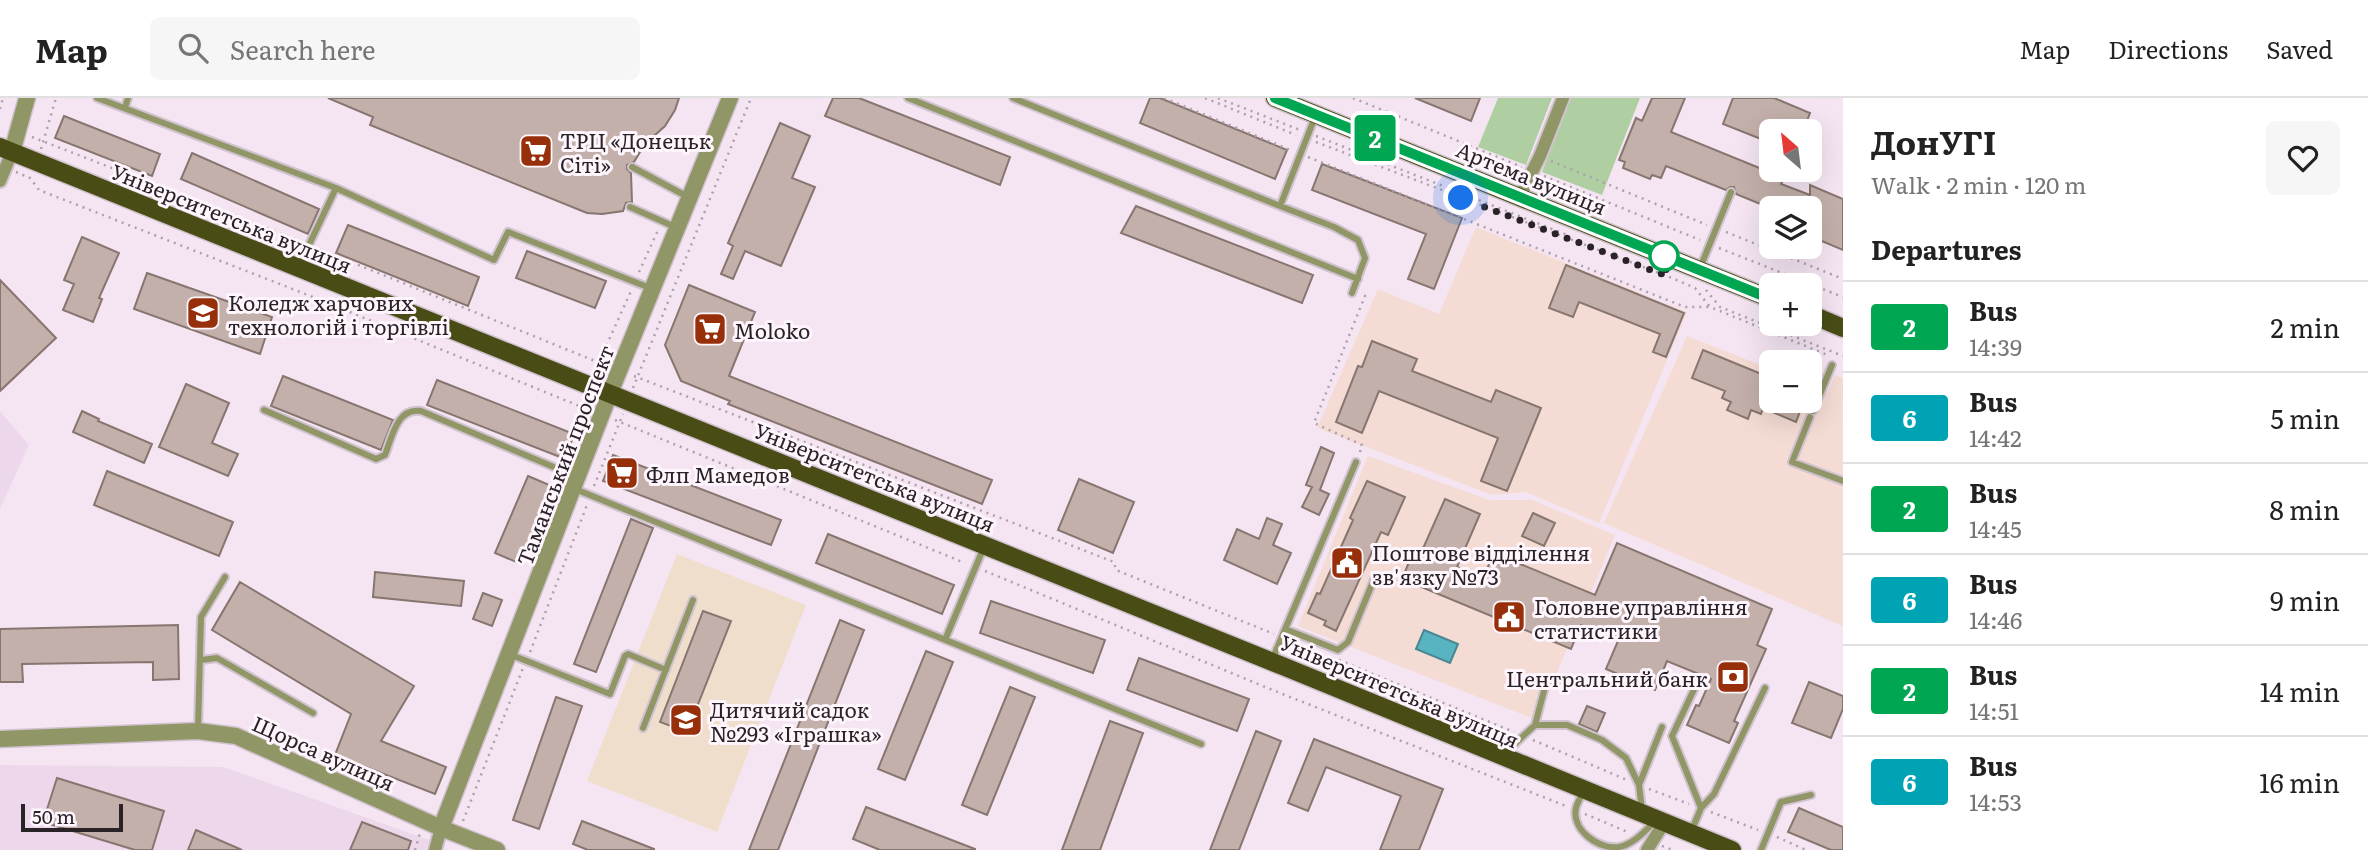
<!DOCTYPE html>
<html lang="en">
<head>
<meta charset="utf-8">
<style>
  :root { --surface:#fff; --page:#f6f6f6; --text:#222; --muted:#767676; --line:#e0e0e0 }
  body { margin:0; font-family:Literata,serif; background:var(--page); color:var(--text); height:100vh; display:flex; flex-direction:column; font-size:26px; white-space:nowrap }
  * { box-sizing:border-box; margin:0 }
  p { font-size:23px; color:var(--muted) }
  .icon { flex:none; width:38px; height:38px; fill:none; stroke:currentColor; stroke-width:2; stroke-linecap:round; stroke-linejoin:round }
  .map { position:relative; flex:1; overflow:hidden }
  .sheet { display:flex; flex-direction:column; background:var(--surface); width:525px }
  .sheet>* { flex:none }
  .badge { padding:0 14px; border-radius:5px; font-size:24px; line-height:46px }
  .needle { width:46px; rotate:332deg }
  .tools { position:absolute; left:1759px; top:21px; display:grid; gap:14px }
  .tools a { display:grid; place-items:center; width:63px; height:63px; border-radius:10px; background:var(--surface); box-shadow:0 7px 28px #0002; font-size:35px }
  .scale { position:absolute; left:21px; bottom:18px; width:102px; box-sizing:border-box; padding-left:7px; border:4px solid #292328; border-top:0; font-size:19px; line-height:24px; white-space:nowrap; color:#292328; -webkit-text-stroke:5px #fef5fd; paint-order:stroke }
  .you { position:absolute; width:35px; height:35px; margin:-18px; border:5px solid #fff; border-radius:50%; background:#1a73e8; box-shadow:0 0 0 10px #1a73e833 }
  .map>.badge { position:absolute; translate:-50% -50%; box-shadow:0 0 0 4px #fff }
  h2 { padding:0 28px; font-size:26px; line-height:63px }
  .round { display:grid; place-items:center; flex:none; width:74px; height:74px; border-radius:10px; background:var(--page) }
  .summary { display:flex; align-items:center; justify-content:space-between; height:119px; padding:0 28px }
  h1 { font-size:33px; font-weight:700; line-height:52px }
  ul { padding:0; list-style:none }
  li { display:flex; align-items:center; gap:21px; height:91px; padding:0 28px; border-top:2px solid var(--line) }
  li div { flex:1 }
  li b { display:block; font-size:26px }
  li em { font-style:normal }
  li .badge { min-width:77px; font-weight:700; text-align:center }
  header { display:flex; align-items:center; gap:42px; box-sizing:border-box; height:98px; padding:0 35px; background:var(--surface); border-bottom:2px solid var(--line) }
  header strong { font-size:33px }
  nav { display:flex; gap:38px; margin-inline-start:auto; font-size:24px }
  .search { width:490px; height:63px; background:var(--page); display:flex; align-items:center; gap:18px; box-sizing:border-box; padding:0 24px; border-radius:10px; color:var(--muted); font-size:26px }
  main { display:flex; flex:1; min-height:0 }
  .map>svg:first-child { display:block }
  .commercial { fill:#f4dbd3 }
  .built { fill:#edd7eb }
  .education { fill:#f0decd }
  .green { fill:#afcfa3 }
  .water { fill:#57b4c0; stroke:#498892; stroke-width:2 }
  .building { fill:#c4b0aa; stroke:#87756f; stroke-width:2 }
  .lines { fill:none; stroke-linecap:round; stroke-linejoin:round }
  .service-casing { stroke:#d0c2ce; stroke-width:10 }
  .minor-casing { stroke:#d0c2ce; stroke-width:16 }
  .tertiary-casing { stroke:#d0c2ce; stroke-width:19 }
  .primary-casing { stroke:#d0c2ce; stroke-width:21 }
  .path { stroke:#aca0ab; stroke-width:2.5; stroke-dasharray:2 5; stroke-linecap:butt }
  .service { stroke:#909666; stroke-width:6 }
  .minor { stroke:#909666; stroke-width:12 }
  .tertiary { stroke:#909666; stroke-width:16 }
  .primary { stroke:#494d15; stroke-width:18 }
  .line-casing { stroke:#fff; stroke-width:16 }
  .line { stroke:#00a651; stroke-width:10 }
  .walk { stroke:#292328; stroke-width:7; stroke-dasharray:0 12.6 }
  .stop-dot { fill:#fff; stroke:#00a651; stroke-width:3.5 }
  .labels { text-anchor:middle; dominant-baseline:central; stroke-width:6; stroke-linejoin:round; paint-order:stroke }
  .poi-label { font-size:21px; fill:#292328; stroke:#fef5fd; text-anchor:start }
  .street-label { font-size:21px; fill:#292328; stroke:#fef5fd }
</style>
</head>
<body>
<header>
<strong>Map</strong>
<div class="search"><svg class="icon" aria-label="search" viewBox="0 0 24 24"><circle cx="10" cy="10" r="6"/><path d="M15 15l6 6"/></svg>Search here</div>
<nav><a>Map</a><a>Directions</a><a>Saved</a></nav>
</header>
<main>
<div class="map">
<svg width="1843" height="752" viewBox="0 0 1843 752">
  <rect width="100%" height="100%" fill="#f5e5f3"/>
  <path class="commercial" d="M1476,129l211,85 -88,211 -73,-31 -34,3 -175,-67 61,-139 61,25z
    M1687,238l84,33v32h39v-17l18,7 7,-16 8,3v248l-239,-103z
    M1368,358l121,44h43l83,35 -78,185 -239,-94z"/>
  <path class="built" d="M0,313l29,34 -29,64z
    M0,667l224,2 205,73 -3,10h-426z"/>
  <path class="education" d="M677,456l129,51 -89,227 -130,-51z"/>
  <path class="green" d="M1498,0h54l-26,67 -48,-18z
    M1571,0h69l-38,97 -60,-23z"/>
  <path class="water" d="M1424,532l34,14 -8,19 -34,-14z"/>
  <path class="building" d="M328,0h351l-4,12 -10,16 -20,18 -11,18 -7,3v4l4,4 1,29 -6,1 -3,8 -21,3 -15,-1 -217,-88 3,-8z
    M833,0h26l151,59 -10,28 -175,-69z
    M1150,0h10l127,52 -12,29 -135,-56z
    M1415,0h65l-9,23z
    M1652,0h33l-14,34 113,46 -3,6 29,11v-10l33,14v51l-33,-14v-28h-40l-34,-14 -2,-7h-4l-4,3 -60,-24 -5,12 -9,-3 -2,4 -27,-11 2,-6 -6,-2 17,-42 6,3z
    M1733,0h41l36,15 -7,18h-32v12l-48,-19z
    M64,18l96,38 -8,22 -97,-38z
    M780,25l30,13 -18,42 23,9 -34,79 -36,-15 -12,28 -12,-5 12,-28 -5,-3z
    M192,55l127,56 -11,25 -127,-55z
    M1322,66l140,54 -28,71 -26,-10 18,-45 -114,-44z
    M1136,108l177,69 -11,28 -181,-70z
    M348,127l131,52 -11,29 -132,-53z
    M82,139l37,16 -20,45 3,1 -9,23 -30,-12 11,-26 -10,-4z
    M527,153l79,30 -11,27 -79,-30z
    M1566,167l118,48 -18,44 -13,-5 7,-18 -81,-32 -6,15 -24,-9z
    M147,175l125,44 -12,37 -126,-45z
    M0,182l56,58 -56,53z
    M689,187l66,27 -26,64 263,104 -10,24 -254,-100 2,-3 -49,-20 -16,-36z
    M1372,243l45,18 -5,12 79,31 5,-12 45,18 -34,83 -26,-10 17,-43 -119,-47 -17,42 -26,-11 22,-56 4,1z
    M1703,252l68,28v23h33l-8,21 -33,-14 -2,6 -10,-4 -3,9 -21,-9 4,-8 -9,-4 3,-7 -33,-13z
    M283,278l110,44 -12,30 -110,-44z
    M437,282l137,54 -9,25 -138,-54z
    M186,286l43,19 -17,40 26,11 -10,22 -69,-29z
    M82,313l17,8 -1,2 54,23 -8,19 -71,-31z
    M1321,349l13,6 -14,37 9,4 -10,21 -17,-8 10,-20 -6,-2z
    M613,357l168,65 -10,25 -168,-64z
    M107,373l126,51 -14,34 -125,-51z
    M528,378l26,11 -33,77 -26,-11z
    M1079,381l55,23 -21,51 -55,-23z
    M1367,383l38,16 -17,38 -7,-3 -45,99 -12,-6 2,-4 -18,-8 9,-20 3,1 33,-74 -3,-2z
    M1445,401l35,15 -23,53 26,11 11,-25 101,42 22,-52 155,66 -15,36 9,4 -32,72 4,2 -9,20 -42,-18 9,-20 3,1 12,-27 -44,-18 -12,29 -49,-21 12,-28 -37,-16 -10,24 -169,-70 12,-29 7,3z
    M1533,415l22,10 -11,23 -22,-10z
    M1267,420l15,6 -9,21 18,8 -14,31 -53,-24 13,-31 22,10z
    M631,421l22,9 -57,144 -22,-8z
    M828,436l126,51 -12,29 -126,-51z
    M375,474l89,9 -3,25 -88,-9z
    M240,484l174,104 -33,55 65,26 -11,27 -100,-39 16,-41 -139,-84z
    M483,495l19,7 -10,26 -19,-7z
    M991,503l114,39 -12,33 -113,-40z
    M703,513l28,10 -44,111 -27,-10z
    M840,522l24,10 -86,220h-29z
    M178,527l1,54 -26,1v-18l-131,2 1,18h-23v-53z
    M926,553l27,11 -48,118 -27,-11z
    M1139,560l110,41 -12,32 -110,-41z
    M1809,584l34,14v13l-12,29 -39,-15z
    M1010,589l25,10 -48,118 -25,-10z
    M556,599l26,9 -43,123 -26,-9z
    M1587,608l18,7 -8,19 -18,-8z
    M1110,623l33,12 -43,117h-38z
    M1256,633l25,10 -42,109h-29z
    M1314,641l129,50 -24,61h-39l21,-54 -75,-29 -18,44 -20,-8z
    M57,680l107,33 -12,39h-17l-92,-28z
    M866,709l109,42v1h-95l-27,-11z
    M1799,710l44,19v23h-12l-43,-18z
    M582,723l72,28v1h-66l-15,-6z
    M362,724l49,19 -3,9h-58z
    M196,732l46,20h-54z"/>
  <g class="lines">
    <defs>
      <path id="service" d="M97,0l239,90 -37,78
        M908,0l450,181
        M1013,0l267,108 35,-89
        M125,10l3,-10
        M632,69l56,30
        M336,90l158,72 14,-28 142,56
        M1280,108l54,21 24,13 7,18 -13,35
        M630,109l45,20
        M1700,170l31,-76
        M264,312l112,49 9,-4c7,-18 12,-48 36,-44l154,65
        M1813,313l19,-46
        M1810,319l-18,45 51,19
        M575,391l626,255
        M1285,531l53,21 10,-8 27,-65
        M945,542l39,-93
        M509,556l101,40 15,-38 3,-2 38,16
        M201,562l16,-2 96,55
        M1272,562l84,-198
        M1698,583l-26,55 29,72
        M1535,627l10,-38 17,-8
        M643,630l50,-128
        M198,631l3,-112 24,-40
        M1505,655l30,-28h32l35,15 24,18 13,27 3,25
        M1639,687l23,-58
        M1583,694c-2,5 -6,11 -7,16 -5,22 23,42 43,39 15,-3 26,-16 36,-26
        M1691,734l10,-24 13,-14 51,-106
        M1761,752l20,-48 30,-7"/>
      <path id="minor" d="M0,83l12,-29
        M1520,98l20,-40 23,-58
        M435,752l6,-22
        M1647,752l17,-27"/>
      <path id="tertiary" d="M12,54l15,-54
        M0,641l198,-8 38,5 205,92 56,22
        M441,730l169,-435 120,-295"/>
      <path id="primary" d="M1275,0l496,201
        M0,49l1285,520 447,183
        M1810,216l33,14"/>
    </defs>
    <use href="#service" class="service-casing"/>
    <use href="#minor" class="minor-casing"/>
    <use href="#tertiary" class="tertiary-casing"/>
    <use href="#primary" class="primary-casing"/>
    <path class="path" d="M1164,0l129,53
      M1205,0l91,37
      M1218,0l82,32
      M1353,0l169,69
      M0,11l3,-11
      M1316,38l254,100
      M32,39l268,104
      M1316,44l351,134 28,12 15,19 120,49
      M41,51l15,-51
      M1308,59l377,150h25
      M1551,63l156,64
      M16,74l14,6 9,12 274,107 276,113
      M1544,78l156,64
      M1726,134l117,47
      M1719,150l124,49
      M319,151l286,116
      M639,174l19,-42
      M1706,192l14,17 123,49
      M595,273l36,-80
      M634,278l480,186 2,8 158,64
      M633,290l118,-290
      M615,322l350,143
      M1360,354l2,-7 -48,-22 51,-127 -3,-1
      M594,388l29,-72
      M985,473l290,120 291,115
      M530,554l57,-147
      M1339,562l175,72
      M1533,642l94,40
      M1649,691l40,15
      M1711,714l47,18
      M1585,716l45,19
      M463,723l60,-153
      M1777,739l29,13
      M1662,748l11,4
      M415,752l5,-17"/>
    <use href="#service" class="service"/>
    <use href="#minor" class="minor"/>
    <use href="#tertiary" class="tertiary"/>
    <use href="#primary" class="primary"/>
  </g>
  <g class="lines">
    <defs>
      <path id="line" d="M1275,0l496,201"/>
    </defs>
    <use href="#line" class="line-casing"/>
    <use href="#line" class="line"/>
    <path class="walk" d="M1461,100l206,78 -3,-20"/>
  </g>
  <defs>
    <symbol id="supermarket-square" viewBox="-11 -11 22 22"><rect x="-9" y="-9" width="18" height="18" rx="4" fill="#97300a" stroke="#fef5fd"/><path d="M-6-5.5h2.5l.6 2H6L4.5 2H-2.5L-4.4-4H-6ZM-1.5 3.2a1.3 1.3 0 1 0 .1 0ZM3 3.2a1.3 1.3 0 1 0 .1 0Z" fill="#fff"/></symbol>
    <symbol id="university-square" viewBox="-11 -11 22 22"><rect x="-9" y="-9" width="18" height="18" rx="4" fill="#97300a" stroke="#fef5fd"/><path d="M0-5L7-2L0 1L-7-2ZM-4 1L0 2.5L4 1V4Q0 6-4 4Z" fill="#fff"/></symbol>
    <symbol id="civic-square" viewBox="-11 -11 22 22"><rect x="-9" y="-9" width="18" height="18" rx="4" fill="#97300a" stroke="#fef5fd"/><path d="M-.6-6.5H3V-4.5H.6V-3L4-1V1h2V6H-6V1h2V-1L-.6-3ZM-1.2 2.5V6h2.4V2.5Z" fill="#fff"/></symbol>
    <symbol id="bank-square" viewBox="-11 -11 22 22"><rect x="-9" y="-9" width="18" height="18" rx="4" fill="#97300a" stroke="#fef5fd"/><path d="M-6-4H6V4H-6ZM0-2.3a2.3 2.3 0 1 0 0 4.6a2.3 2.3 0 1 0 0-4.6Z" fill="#fff"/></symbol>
    <symbol id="school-square" viewBox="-11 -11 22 22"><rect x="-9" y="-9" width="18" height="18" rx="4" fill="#97300a" stroke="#fef5fd"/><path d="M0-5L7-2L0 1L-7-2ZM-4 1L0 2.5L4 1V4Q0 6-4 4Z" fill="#fff"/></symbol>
  </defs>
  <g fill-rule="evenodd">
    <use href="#supermarket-square" x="517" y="34" width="38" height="38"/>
    <use href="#university-square" x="184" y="196" width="38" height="38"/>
    <use href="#supermarket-square" x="691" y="212" width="38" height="38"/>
    <use href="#supermarket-square" x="603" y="356" width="38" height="38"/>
    <use href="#civic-square" x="1328" y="446" width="38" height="38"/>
    <use href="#civic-square" x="1490" y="500" width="38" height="38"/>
    <use href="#bank-square" x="1714" y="560" width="38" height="38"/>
    <use href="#school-square" x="667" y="603" width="38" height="38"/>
  </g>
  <circle class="stop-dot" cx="1664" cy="158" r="14"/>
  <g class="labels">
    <g class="poi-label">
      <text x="560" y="41">ТРЦ «Донецьк<tspan x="560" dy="24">Сіті»</tspan></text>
      <text x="228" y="203">Коледж харчових<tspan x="228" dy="24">технологій і торгівлі</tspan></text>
      <text x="734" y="231">Moloko</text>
      <text x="646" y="375">Флп Мамедов</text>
      <text x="1372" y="453">Поштове відділення<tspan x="1372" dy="24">зв'язку №73</tspan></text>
      <text x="1534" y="507">Головне управління<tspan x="1534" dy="24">статистики</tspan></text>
      <text x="1708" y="579" text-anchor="end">Центральний банк</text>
      <text x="710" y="610">Дитячий садок<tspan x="710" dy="24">№293 «Іграшка»</tspan></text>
    </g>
    <g class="street-label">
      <text transform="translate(1532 79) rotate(22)">Артема вулиця</text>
      <text transform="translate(232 119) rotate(22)">Університетська вулиця</text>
      <text transform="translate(564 357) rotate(-69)">Таманський проспект</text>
      <text transform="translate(875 378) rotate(22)">Університетська вулиця</text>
      <text transform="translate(1400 592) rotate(23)">Університетська вулиця</text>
      <text transform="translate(324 654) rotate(24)">Щорса вулиця</text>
    </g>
  </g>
</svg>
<div class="tools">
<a><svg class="needle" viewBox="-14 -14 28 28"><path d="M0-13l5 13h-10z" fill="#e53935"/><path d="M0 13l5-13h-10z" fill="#767676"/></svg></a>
<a><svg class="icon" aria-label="layers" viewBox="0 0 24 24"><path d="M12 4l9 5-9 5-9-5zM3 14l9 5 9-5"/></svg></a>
<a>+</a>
<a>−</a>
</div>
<div class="scale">50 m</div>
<div class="you" style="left:1461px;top:100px"></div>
<b class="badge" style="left:1375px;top:40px;background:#00a651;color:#fff">2</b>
</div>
<section class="sheet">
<div class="summary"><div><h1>ДонУГІ</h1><p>Walk · 2 min · 120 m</p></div><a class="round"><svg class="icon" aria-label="heart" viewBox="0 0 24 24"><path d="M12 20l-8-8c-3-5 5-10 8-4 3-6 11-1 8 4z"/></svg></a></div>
<h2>Departures</h2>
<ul>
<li><span class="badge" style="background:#00a651;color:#fff">2</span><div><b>Bus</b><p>14:39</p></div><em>2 min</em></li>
<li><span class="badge" style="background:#00a3b4;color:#fff">6</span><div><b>Bus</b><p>14:42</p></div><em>5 min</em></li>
<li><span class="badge" style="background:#00a651;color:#fff">2</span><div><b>Bus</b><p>14:45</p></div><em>8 min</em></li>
<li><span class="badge" style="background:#00a3b4;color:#fff">6</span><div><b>Bus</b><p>14:46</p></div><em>9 min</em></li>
<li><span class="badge" style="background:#00a651;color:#fff">2</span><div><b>Bus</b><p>14:51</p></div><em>14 min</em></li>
<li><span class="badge" style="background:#00a3b4;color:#fff">6</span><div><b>Bus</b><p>14:53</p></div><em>16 min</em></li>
</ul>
</section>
</main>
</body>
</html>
